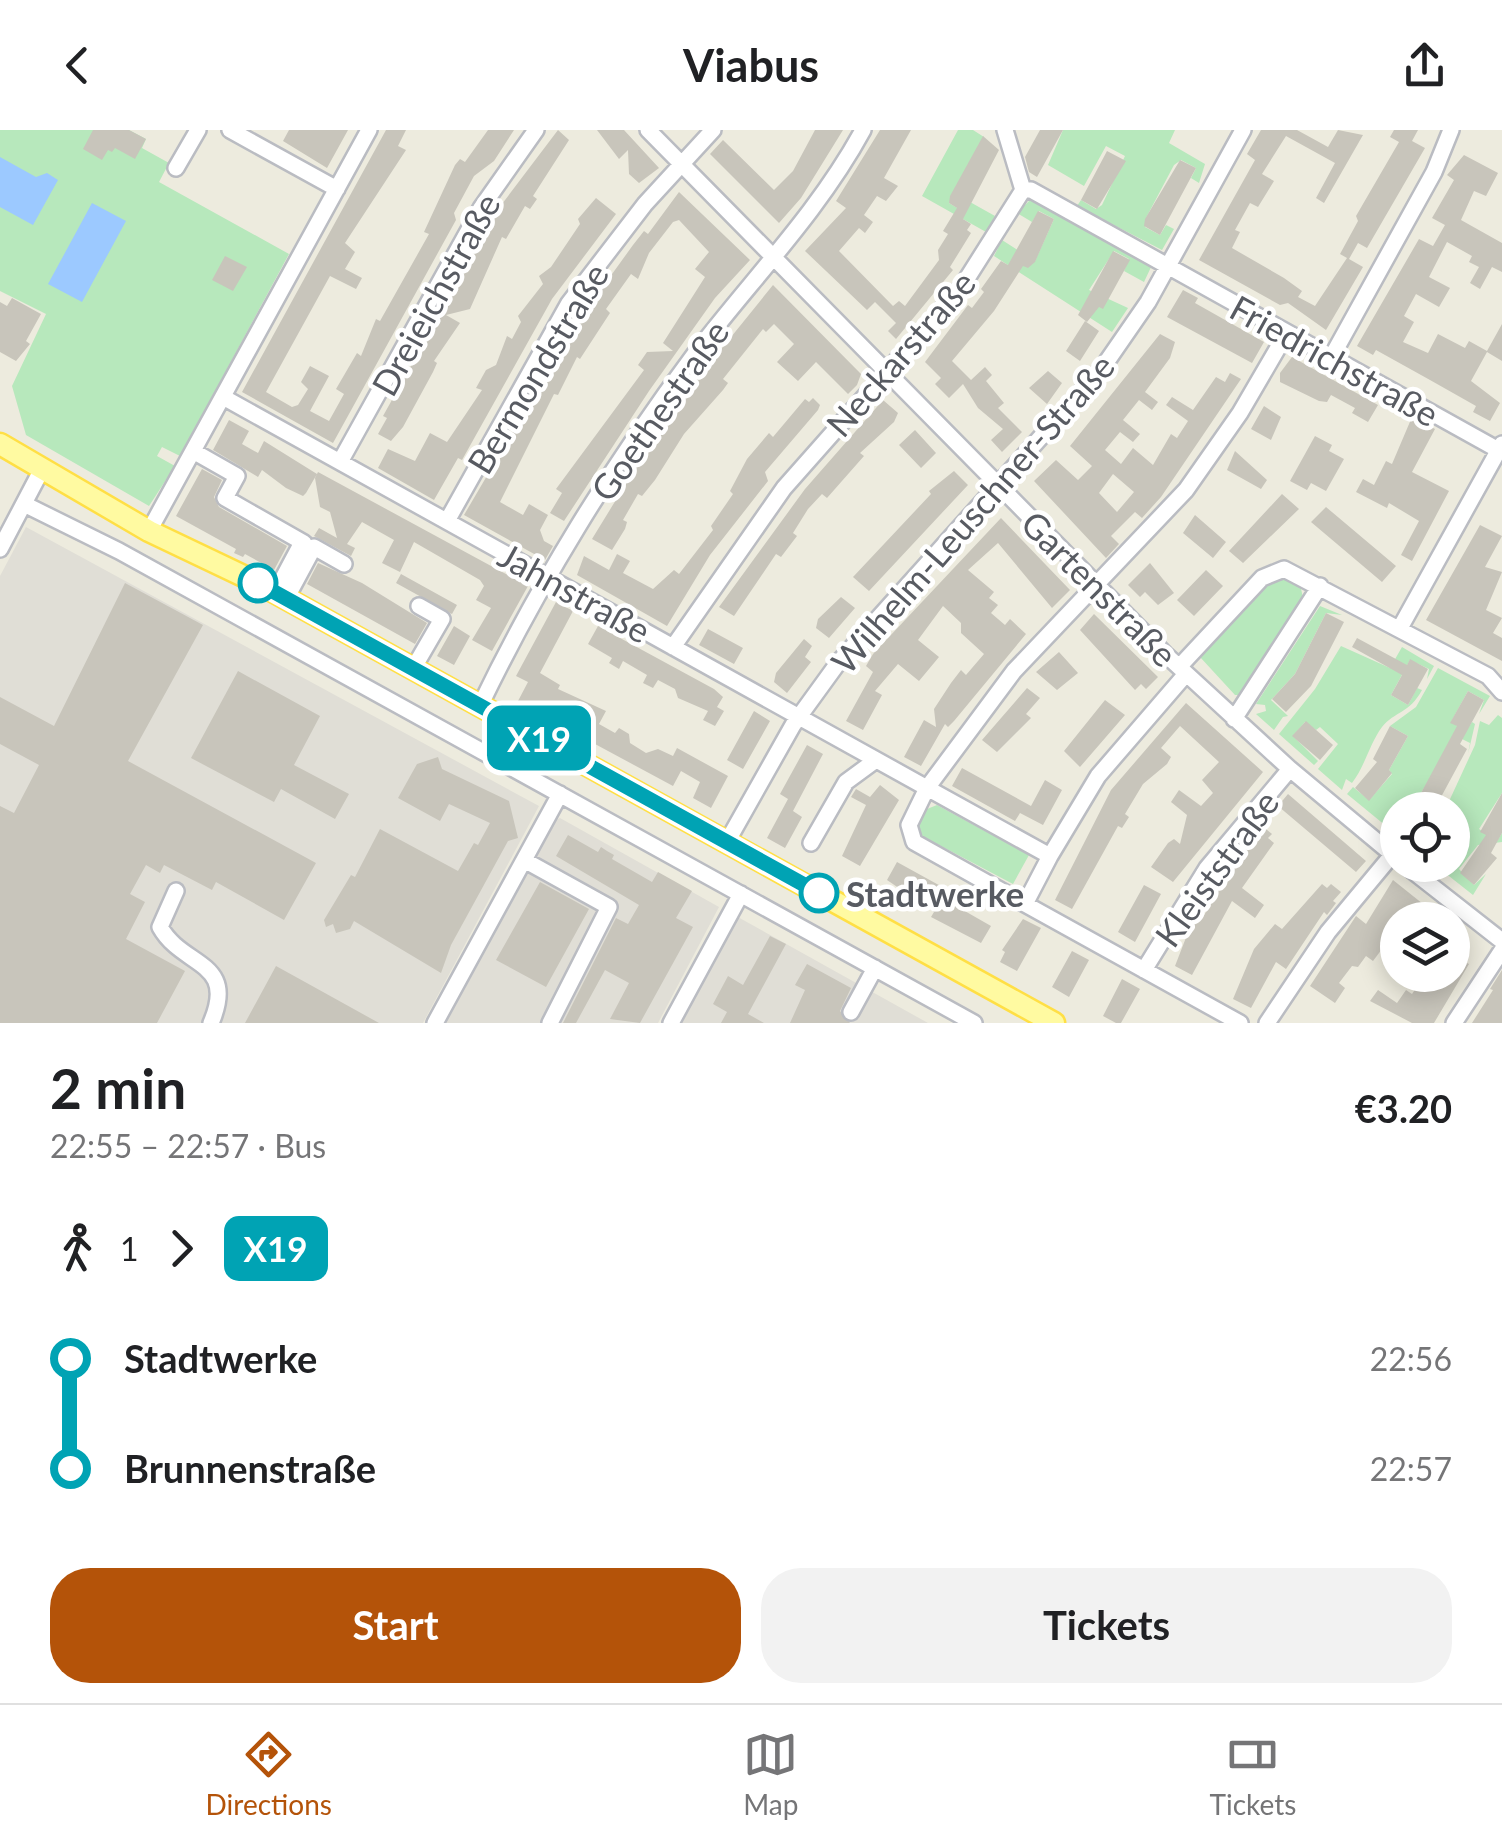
<!DOCTYPE html>
<html lang="en">
<head>
<meta charset="utf-8">
<style>
  :root { --surface:#fff; --page:#f2f2f2; --text:#202124; --muted:#757577; --line:#e0e0e0; --accent:#b45309 }
  body { margin:0; font-family:Lato,sans-serif; background:var(--page); color:var(--text); height:100vh; display:flex; flex-direction:column; font-size:38px; white-space:nowrap }
  * { box-sizing:border-box; margin:0 }
  p { font-size:32px; color:var(--muted) }
  .icon { flex:none; width:55px; height:55px; fill:none; stroke:currentColor; stroke-width:2; stroke-linecap:round; stroke-linejoin:round }
  .map { position:relative; height:893px; overflow:hidden }
  .details { display:flex; flex-direction:column; background:var(--surface); flex:1 }
  .details>* { flex:none }
  .badge { padding:0 20px; border-radius:15px; font-size:35px; line-height:65px }
  .buttons { position:absolute; left:1380px; top:662px; display:grid; gap:20px }
  .buttons a { display:grid; place-items:center; width:90px; height:90px; border-radius:50%; background:var(--surface); box-shadow:0 5px 25px #0003; font-size:50px }
  .map>.badge { position:absolute; translate:-50% -50%; box-shadow:0 0 0 5px #fff }
  .legs { display:flex; align-items:center; gap:15px; height:110px; padding:0 50px; font-size:32px }
  .legs p { margin-inline-start:auto }
  .headline { display:flex; align-items:center; justify-content:space-between; height:170px; padding:0 50px }
  h1 { font-size:55px; font-weight:700; line-height:75px }
  .action { display:flex; gap:20px; margin-top:auto; padding:20px 50px }
  .action a { flex:1; height:115px; border-radius:40px; background:var(--accent); color:#fff; font-size:40px; font-weight:700; line-height:115px; text-align:center }
  .action a+a { background:var(--page); color:var(--text) }
  ul { padding:0 50px; list-style:none }
  li { display:flex; align-items:center; gap:35px; height:110px; font-size:38px }
  li i { display:grid; place-items:center; width:15px; height:100%; margin:0 12px; background:currentColor }
  li i::after { content:''; width:25px; height:25px; margin:-12px; border:8px solid; border-radius:50%; background:var(--surface) }
  li p { margin-inline-start:auto }
  li:first-child i { background:linear-gradient(#0000 50%,currentColor 0) }
  li:last-child i { background:linear-gradient(currentColor 50%,#0000 0) }
  header { display:flex; justify-content:space-between; align-items:center; height:130px; padding:0 50px; background:var(--surface); font-size:45px; font-weight:700 }
  .tabs { display:flex; justify-content:space-around; align-items:center; height:140px; border-top:2px solid var(--line); background:var(--surface); font-size:28px; color:var(--muted) }
  .tabs a { display:grid; justify-items:center; gap:5px }
  .tabs .on { color:var(--accent) }
  .map>svg:first-child { display:block }
  .industrial { fill:#e0ded6 }
  .green { fill:#b7e8bc }
  .water { fill:#9cc9ff }
  .building { fill:#c8c5bb; fill-rule:evenodd }
  .lines { fill:none; stroke-linecap:round; stroke-linejoin:round }
  .minor-casing { stroke:#babcc2; stroke-width:20 }
  .major-casing { stroke:#ffdf45; stroke-width:25 }
  .minor { stroke:#fff; stroke-width:15 }
  .major { stroke:#fffaa1; stroke-width:20 }
  .line-1-casing { stroke:#fff; stroke-width:22 }
  .line-1 { stroke:#00a3b4; stroke-width:15 }
  .stop-1-dot { fill:#fff; stroke:#00a3b4; stroke-width:5 }
  .labels { text-anchor:middle; dominant-baseline:central; stroke-width:9; stroke-linejoin:round; paint-order:stroke }
  .street-label { font-size:35px; fill:#585b62; stroke:#fff }
  .stop-label { font-size:35px; font-weight:bold; fill:#585b62; stroke:#fff; text-anchor:start }
</style>
</head>
<body>
<header><svg class="icon" aria-label="back" viewBox="0 0 24 24"><path d="M15 5l-7 7 7 7"/></svg>Viabus<svg class="icon" aria-label="share" viewBox="0 0 24 24"><path d="M12 15V3M7 8l5-5 5 5M5 13v7h14v-7"/></svg></header>
<div class="map">
<svg width="1502" height="893" viewBox="0 0 1502 893">
  <rect width="100%" height="100%" fill="#edebde"/>
  <path class="industrial" d="M26,397l513,279 -116,217h-423v-447z
    M560,688l159,89 -61,116h-213l109,-202z
    M736,786l192,107h-249z"/>
  <path class="green" d="M0,0h129l17,9 -4,9 27,15 -10,19 130,72 -109,202 -18,-9 -5,9 18,10 -26,40 -123,-71 -14,-49 34,-72 -46,-23z
    M958,0h15l11,7 -35,66 15,9 6,-10 25,14 -9,16 -64,-36z
    M1063,0h112l-6,13 36,21 -6,19 -8,-5 5,-10 -15,-8 -7,5 -28,53 -1,9 15,8 6,-10 8,4 -12,21 -85,-44 4,-6 15,9 6,-4 23,-49 -19,-10 -22,40 -36,-21z
    M1031,69l121,66 -8,17 -20,-11 5,-12 -15,-8 -25,39 39,18 -16,24 -118,-76 8,-16 33,21 19,-42 -15,-8 -7,11 -15,-9z
    M1285,447l15,7 3,14 -63,97h-5l-35,-38 66,-74z
    M1320,476l22,9 -16,-2 -31,61 -24,26 17,16 -5,1 -9,13 -18,-16 10,-3 -1,-6 -9,-1z
    M1341,516l49,22 12,-21 32,19 -7,13 2,-10 -19,-9 -19,35 17,10 9,-17 5,2c-13,24 -27,21 -40,37 -12,16 -17,39 -30,56l-6,-4 -4,11 -24,-21 20,-25 -18,-17 -4,3 -11,-8 -12,14 25,25 -4,4 -35,-31 36,-45z
    M1438,538l52,28 -11,18 5,-14 -16,-9 -17,31 15,9 6,-9 3,2 -7,30 2,-11 -14,-7 -35,57 3,13 -3,4h-23l-1,25 -50,-41 6,-7 16,13 23,-26 -3,-4 19,-34 -18,-10 26,-19z
    M1498,585l4,3v75l-23,36 18,12 5,-8v9l-24,3 -19,24 15,16 12,-11 -13,21 -38,-30h17v-55h-7l30,-65 5,-24 9,4z
    M937,675l92,50 -16,29 -93,-49 -2,-10 9,-16z"/>
  <path class="water" d="M0,27l36,20 11,-4 11,7 -25,45 -33,-18z
    M92,73l34,18 -44,81 -34,-18z"/>
  <path class="building" d="M93,0h36l17,9 -11,20 -20,-11 -3,4 -4,-2 -6,10 -19,-11z
    M289,0h59l-21,38 -44,-27z
    M386,0h20l-8,16 8,4 -61,93 10,9 -10,17 17,9 -6,11 -26,-13 -64,116 26,15 6,-2 10,-16 -7,-7 9,-16 19,10 -19,35 19,10 15,-27 -8,-5 21,-36 4,3 15,-37 4,2 49,-87 -5,-2 31,-67 5,-6 5,3 23,-32h26l-20,31 -20,15 -20,37 2,7 -123,223 -91,-51z
    M558,0l11,10 -36,56 4,3 -7,10 -5,-3 -19,33 -4,-2 -32,72 -24,6 14,8 -26,38 3,2 -4,9 -30,55 -12,14 -13,-7 9,-16 -4,-2 116,-208z
    M597,0h27l35,38 -20,15 -10,-9 -1,-24 -9,9z
    M815,0h28l-42,68 -22,25 -69,-69 13,-14 51,50 19,-19z
    M880,0h31l-27,48 14,8 -12,15 -9,-5 -13,19 9,7 -8,11 -6,-5 -20,23 54,55 6,-5 6,5 34,-46 -1,-10 10,-16 -5,-3 14,-23 -8,-5 1,-7 33,-60 16,14 -36,69 8,5 -4,6 4,3 -21,34 3,3 -57,69 -8,-8 8,-8 -21,-21 -8,8 -62,-59 41,-43 -10,-7z
    M1040,0h23l-26,47 -8,-5 -4,-15z
    M1261,0h36l31,17 10,-17 25,5 -39,68 -8,-5 19,-35 -49,-27 -24,38 12,7 -16,26 -8,-4 -15,27 5,2 -8,16 52,30 18,13 -4,6 17,9 32,-48 -7,-4 18,-33 -2,-5 43,-74 -9,-5 4,-7h24l-6,11 13,7 -58,100 -9,-5 -9,16 14,8 -37,63 -38,-27 -8,2 -81,-45 56,-100 -8,-6z
    M1107,21l19,10 -29,48 -16,-9z
    M1464,25l34,18 -12,23 -12,-5 -13,29 41,23v29l-10,-5 -12,22 -10,-6 9,-16 -10,-5 3,-6 -25,-14 -18,35 21,11 -11,19 -23,-13 -12,22 10,6 -11,20 25,11 10,-19 27,14 4,-7 18,10 15,-27v37l-15,-9 -16,29 29,22 -10,18 -17,-9 3,-6 -46,-26 -54,-30 -3,5 -16,-9 62,-107 14,7 12,-21 -13,-7 22,-38 -7,-5z
    M1180,30l16,8 -36,67 -16,-9 1,-7z
    M679,62l71,68 -35,38 -66,93 -85,130 -14,-8 12,-20 -6,-4 88,-119 -6,-5 9,-13 26,-1 -10,-8 42,-66 -10,-8 14,-17 -30,-32 -6,2 -24,31 -11,26 -7,-5 -25,35 4,4 -30,46 -3,-2 -19,38 -4,-1 -54,108 23,13 6,-11 19,11 -8,15 4,11 9,5 -8,14 -81,-45 112,-191 57,-79 11,-14 4,3z
    M596,68l20,16 -64,85 -90,161 -4,-2 -24,42 -56,-32 10,-19 27,12 15,-28 17,9 35,-52 -6,-2 10,-18 10,-5 11,-29 5,3 9,-17 -3,-6 25,-32 -4,-8 12,-9 29,-43 -2,-5z
    M1038,81l16,8 -19,43 -7,6 -5,-2 -29,45 -42,50 19,19 14,-13 7,8 -6,6 18,22 -6,5 24,24 -20,20 -11,-12 12,-11 -25,-21 -15,-24 -14,14 -14,-14 6,-6 -16,-16 43,-57 4,3 12,-16 -3,-3 20,-28 7,4z
    M1113,121l17,9 -27,49 -4,-2 -12,15 -9,-7z
    M225,126l22,11 -14,24 -21,-11z
    M773,155l88,89 -4,11 -9,9 -32,-32 -18,19 -21,-19 17,-18 -20,-20 -8,8 -3,-3 -40,50 5,4 -5,7 -39,44 -29,46 -13,16 -4,-2 -15,26 4,2 -2,7 -13,21 -20,-11 76,-124z
    M1183,160l15,8 -3,5 69,39 -12,21 -85,-46z
    M12,168l29,16 -15,27 4,3 -14,17 -16,-9v-50l7,4z
    M1085,191l14,10 -19,30 -14,-10z
    M1160,204l15,8 -5,16 -25,34 13,10 -6,8 -13,-10 -16,20 17,14 -7,8 -13,-10 -15,18 16,14 12,-16 20,17 18,-31 6,4 11,-17 -22,-16 6,-8 21,13 23,-33 9,5 5,-9 11,6 -80,118 -19,21 -7,-6 -24,24 8,8 -13,14 -72,-77 22,-21 22,20 14,-14 -22,-20zM1113,344l21,18 -17,20 -18,-19z
    M1292,227l86,48 -10,17 -16,-9 3,-5 -24,-13 -4,7 -8,-1 -39,-19v-9z
    M1048,241l14,12 -15,21 -18,-16z
    M813,268l7,7 -2,5 -53,62 3,9 -58,74 -43,71 -90,-51 7,-19 25,14 8,-16 13,7 -7,12 30,16 21,-19 5,4 34,-44 -2,-4 22,-32 -3,-3 17,-32 22,-26 4,4 32,-38 4,3z
    M883,270l15,13 -4,9 -34,31 4,3 -37,42 -5,-4 -14,15 -15,24 4,3 -16,21 -5,-3 -42,62 -15,-9 86,-118z
    M1264,276l17,11 -10,23 -20,-11z
    M1412,287l23,12 -23,43 37,19 -37,70 -11,-6 18,-34 -30,-18 -2,5 -31,-16 7,-13 11,6 12,-24 6,3z
    M229,290l20,11 -7,13 16,9 6,-12 53,33 -11,19 -3,3 -17,-8 -24,-18 -4,7 -45,-27z
    M915,300l21,23 -15,15 -22,-23z
    M1315,306l17,9 -3,6 15,8 -18,32 -15,-8 -4,7 -17,-9z
    M1235,321l32,29 -6,9 -34,-19z
    M202,339l20,11 -8,17 5,10 68,39 -13,24 -29,-16 -2,3 -9,-4 2,-4 -60,-33z
    M954,341l14,14 -99,106 -16,-14 78,-83 -2,-3z
    M318,342l210,114 -36,65 -20,-11 19,-32 -15,-8 8,-14 -4,-6 -66,-38 -14,30 -18,-9 12,-23 -32,-18 -15,22 8,4 -4,8 -37,-20 5,-8 18,10 -7,-26 -10,-5 -5,-29z
    M1282,364l17,15 -56,54 -14,-12z
    M1326,377l70,59 -14,16 -71,-60z
    M1195,385l31,27 -13,16 -30,-25z
    M1001,388l69,72 -18,18 -54,-65 -30,27 26,22 -5,6 9,7 -7,8 14,12 5,-6 16,15 -72,87 -6,6 -3,-3 -24,42 -17,-9 20,-37 12,7 -2,-18 17,-26 10,-13 5,5 18,-21 -23,-21v-10l-18,-17 -25,34 21,17 -20,24 -21,-17 -23,27 7,4 -19,35 -17,-9 27,-49 -7,-6 7,-12z
    M1480,395l22,11 -17,31 17,5 -16,38 16,8 -9,15 9,5v23l-76,-41z
    M318,433l44,20 65,40 -12,21 -108,-60z
    M1150,433l24,30 -16,12 -13,-13 -5,5 -12,-12z
    M1206,440l17,16 -29,30 -17,-16z
    M401,444l56,31 -5,9 -56,-31z
    M125,453l78,42 -75,136 188,102 -32,57 -68,-38 -4,8 -48,-25 -4,8 -14,-8 -16,29 15,8 -19,37 59,32 -28,52h-157v-217l14,7 25,-48 -39,-21v-47l54,29z
    M841,467l14,11 -26,30 -13,-10 2,-9z
    M556,472l17,9 -33,62 20,12 -2,4 48,22 -7,13 16,9 4,-5 10,6 1,9 16,10 12,-4 15,7 4,-8 51,28 -17,32 -18,-10 7,-16 -19,-11 -8,15 -91,-49 -12,-8v-6l-32,-19 -4,6 -16,-9 10,-19 -12,-6z
    M1326,483l18,9 -33,64 -25,26 -14,-13 23,-25z
    M1094,484l64,63 -12,12 -5,-5 -6,6 -55,-60z
    M454,496l16,10 -16,29 -17,-9z
    M598,496l116,63 9,8 -6,10 7,4 -9,15 -12,-6 5,-9 -30,-13 -3,-9 -17,-9 -5,8 -10,-5 4,-8 -24,-14 -4,8 -10,-6 3,-5 -24,-14z
    M708,499l35,19 -9,16 -35,-19z
    M1357,508l50,27 3,-6 18,10 -20,36 -17,-10 11,-20 -50,-28z
    M804,509l8,7 -7,11 6,5 -24,31 -13,-11 2,-9z
    M1059,522l19,21 -21,17 -21,-18z
    M238,541l82,45 -26,49 55,29 -14,25 -54,-30 -7,13 -83,-44z
    M1027,558l13,10 -14,16 5,4 -34,34 -15,-12z
    M1468,561l16,9 -24,44 7,5 -33,61h-13l9,-12 -9,-5 36,-67 -7,-3z
    M1105,570l20,15 -45,52 -16,-16z
    M1186,573l77,69 -90,110 -22,-15 17,-24 6,-4 6,5 7,-29 -16,-13 8,-12 22,16 12,-13 -11,-13 17,-18 -39,-36 -19,22 10,9 -4,7 -24,20 -18,30 4,3 -7,11 -4,-2 -46,83 -17,-9 56,-110z
    M754,581l16,10 -27,48 -16,-9z
    M1306,591l27,24 -13,15 -28,-24z
    M1390,596l18,10 -19,34 3,3 -23,28 -14,-13 22,-26 -4,-3z
    M807,615l16,9 -30,57 9,6 -17,31 -18,-10 21,-39 -8,-5z
    M438,627l4,12 67,32 9,37 -10,3 -57,104 -10,28 -87,-52 -4,8 -14,4 -3,-9 -7,3 -2,-7 27,-45 4,2 25,-48 78,42 16,-28 4,2 12,-22 -41,-19 -9,17 -42,-23 19,-34z
    M962,638l69,38 14,-26 17,10 -19,35 -23,-12 -5,8 -63,-35z
    M880,655l19,15 -39,66 -18,-10 24,-51 -15,-8 5,-8 14,8z
    M1502,663v40l-11,20 6,5 -23,27 -14,-12 26,-38 -6,-3z
    M1288,664l78,67 -10,11 -78,-66z
    M1261,695l11,9 -4,4 6,5 -32,45 22,17 -9,13 -23,-17 -40,74 -17,-9 17,-44 6,-8 5,3 6,-10 -5,-3z
    M568,705l30,17 3,-5 6,4 7,4 -2,4 40,23 6,-10 34,19 -16,27 17,9 -53,96 -30,-4 19,-36 -24,-13 -29,53h-13l53,-105 12,6 11,-19 -83,-49z
    M897,732l49,27 -4,9 49,28 -10,17 -50,-26 3,-5 -47,-32z
    M1393,750l50,40h-34l-11,-9v29l-5,5 -5,-4 -15,20 -7,-5 -8,11 -6,-1 -13,17 6,5 -10,15 -25,-17 46,-70 10,8z
    M540,752l49,27 -43,78 -50,-27z
    M1322,754l5,4 4,-4 10,8 -8,9 3,2 -9,12 -3,-3 -38,57 -10,-7 -25,46 -18,-9 21,-50 21,-25 7,5z
    M1144,755l17,9 -26,48 -17,-10z
    M1023,789l18,9 -24,43 -17,-9 5,-10 -3,-2z
    M770,806l16,8 -38,70 16,9h-43l6,-11 -14,-8 15,-28 15,9z
    M1072,821l17,9 -20,37 -17,-10z
    M1452,826l17,8 -35,59h-22l-42,-22 8,-11 19,13 9,-13 6,4 13,-19h27z
    M807,834l44,24 -11,23 10,12h-60l15,-33 -10,-5z
    M276,836l29,16 74,41h-134z
    M1502,840v53h-30l21,-33 -3,-1z
    M1122,849l18,10 -19,34h-5l-13,-7z"/>
  <g class="lines">
    <defs>
      <path id="minor" d="M230,0l107,59
        M648,0l517,524 125,115 108,90
        M1005,0l18,60
        M176,38l22,-38
        M1331,228l103,-186 17,-42
        M223,267l704,391 87,-117 172,-181 54,-77 46,-79
        M193,321l44,25 -12,22 79,45
        M340,332l141,-254 55,-78
        M24,374l95,47 855,472
        M447,391l122,-218 76,-99 68,-74
        M149,401l220,-401
        M0,419l42,-80
        M275,463l24,-45
        M286,469l28,-52 30,17
        M1400,498l102,-184
        M673,517l111,-159 177,-200 62,-98h8l471,262
        M1179,537l83,-89 22,-9 204,107 14,16
        M413,539l29,-50 -23,-13
        M480,576c58,-121 134,-244 214,-351 57,-75 124,-142 169,-225
        M1234,589l86,-133
        M927,658l123,68 -25,48 -111,-62 -5,-17z
        M727,712l66,-117 45,-62 263,-293 47,-68 95,-172
        M811,713l35,-61 30,-22
        M1050,726l48,-80 88,-102
        M524,730l85,47 -59,116
        M1405,735l97,76
        M176,761l-16,36c23,41 78,33 51,96
        M1025,774l215,119
        M1144,840l63,-102 83,-99
        M851,882l24,-44
        M435,893l125,-229
        M671,893l70,-129
        M1267,893l61,-91 64,-77
        M1454,893l48,-73"/>
      <path id="major" d="M0,314l149,87 109,52 796,440"/>
    </defs>
    <use href="#minor" class="minor-casing"/>
    <use href="#major" class="major-casing"/>
    <use href="#minor" class="minor"/>
    <use href="#major" class="major"/>
  </g>
  <g class="lines">
    <defs>
      <path id="line-1" d="M258,453l561,310"/>
    </defs>
    <use href="#line-1" class="line-1-casing"/>
    <use href="#line-1" class="line-1"/>
  </g>
  <g class="stop-1-dot">
    <circle cx="258" cy="453" r="18"/>
    <circle cx="819" cy="763" r="18"/>
  </g>
  <g class="labels">
    <g class="street-label">
      <text transform="translate(435 164) rotate(-61)">Dreieichstraße</text>
      <text transform="translate(900 223) rotate(-49)">Neckarstraße</text>
      <text transform="translate(1335 230) rotate(29)">Friedrichstraße</text>
      <text transform="translate(537 238) rotate(-59)">Bermondstraße</text>
      <text transform="translate(659 280) rotate(-55)">Goethestraße</text>
      <text transform="translate(972 383) rotate(-49)">Wilhelm-Leuschner-Straße</text>
      <text transform="translate(1100 458) rotate(45)">Gartenstraße</text>
      <text transform="translate(575 462) rotate(29)">Jahnstraße</text>
      <text transform="translate(1216 738) rotate(-54)">Kleiststraße</text>
    </g>
    <g class="stop-label">
      <text x="846" y="763">Stadtwerke</text>
    </g>
  </g>
</svg>
<div class="buttons">
<a><svg class="icon" aria-label="locate" viewBox="0 0 24 24"><circle cx="12" cy="12" r="6"/><path d="M12 2v4M12 18v4M2 12h4M18 12h4"/></svg></a>
<a><svg class="icon" aria-label="layers" viewBox="0 0 24 24"><path d="M12 4l9 5-9 5-9-5zM3 14l9 5 9-5"/></svg></a>
</div>
<b class="badge" style="left:539px;top:608px;background:#00a3b4;color:#fff">X19</b>
</div>
<section class="details">
<div class="headline"><div><h1>2 min</h1><p>22:55 – 22:57 · Bus</p></div><b>€3.20</b></div>
<div class="legs"><svg class="icon" aria-label="walk" viewBox="0 0 24 24"><circle cx="13" cy="4" r="2"/><path d="M13 8l-2 6 4 7M11 14l-3 7M7 12l3-4h3l4 4"/></svg>1<svg class="icon" aria-label="forward" viewBox="0 0 24 24"><path d="M9 5l7 7-7 7"/></svg><b class="badge" style="background:#00a3b4;color:#fff">X19</b></div>
<ul>
<li><i style="color:#00a3b4"></i><b>Stadtwerke</b><p>22:56</p></li>
<li><i style="color:#00a3b4"></i><b>Brunnenstraße</b><p>22:57</p></li>
</ul>
<div class="action"><a>Start</a><a>Tickets</a></div>
</section>
<nav class="tabs">
<a class="on"><svg class="icon" aria-label="directions" viewBox="0 0 24 24"><path d="M12 3l9 9-9 9-9-9zM9 14v-3h6M13 9l2 2-2 2"/></svg>Directions</a>
<a><svg class="icon" aria-label="map" viewBox="0 0 24 24"><path d="M3 6l6-2 6 2 6-2v14l-6 2-6-2-6 2zM9 4v14M15 6v14"/></svg>Map</a>
<a><svg class="icon" aria-label="tickets" viewBox="0 0 24 24"><path d="M3 7h18v10H3zM15 7v10"/></svg>Tickets</a>
</nav>
</body>
</html>
